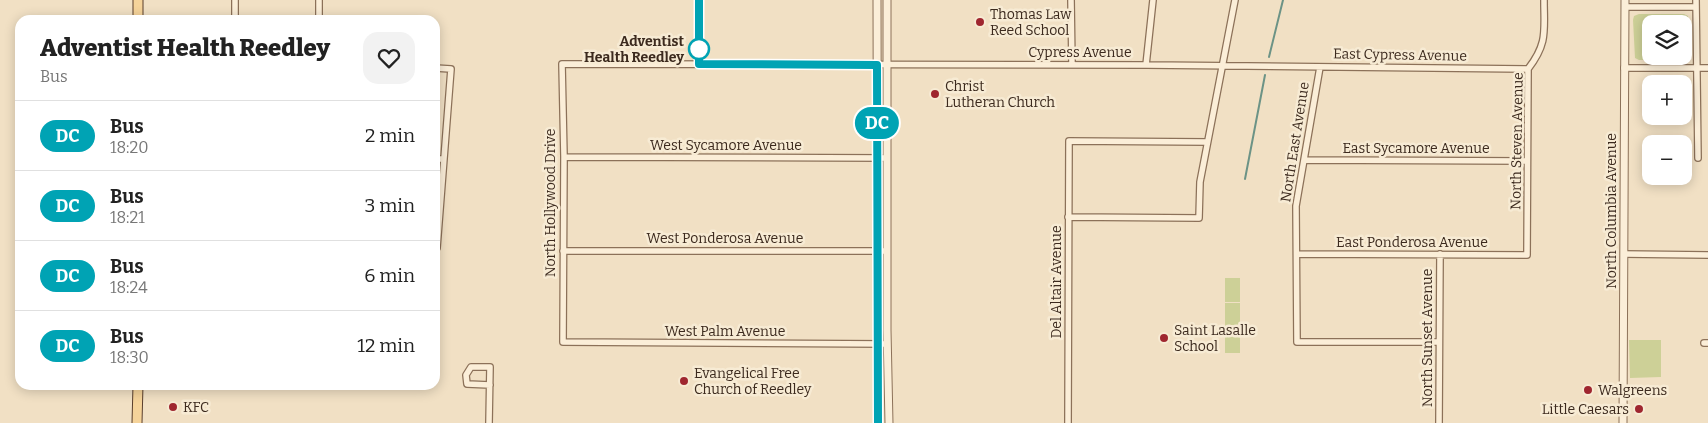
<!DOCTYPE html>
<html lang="en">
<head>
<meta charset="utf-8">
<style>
  :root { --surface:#fff; --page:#f2f2f2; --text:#222; --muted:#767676; --line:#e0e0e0 }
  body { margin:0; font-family:Bitter,serif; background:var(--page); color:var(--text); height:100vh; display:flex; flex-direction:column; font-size:19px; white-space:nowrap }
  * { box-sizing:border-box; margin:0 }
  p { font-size:16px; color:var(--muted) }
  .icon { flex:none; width:28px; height:28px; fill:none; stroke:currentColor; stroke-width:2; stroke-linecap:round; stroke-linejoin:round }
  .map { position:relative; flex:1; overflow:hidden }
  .side { position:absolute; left:15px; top:15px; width:425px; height:375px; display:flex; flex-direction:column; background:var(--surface); border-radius:15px; box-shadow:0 2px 12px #0003 }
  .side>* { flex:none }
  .badge { padding:0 10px; border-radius:16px; font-size:18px; line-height:32px }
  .buttons { position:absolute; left:1642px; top:15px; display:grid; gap:10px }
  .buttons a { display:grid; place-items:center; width:50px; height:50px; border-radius:10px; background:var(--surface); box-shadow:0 2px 12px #0003; font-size:25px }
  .map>.badge { position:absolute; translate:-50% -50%; box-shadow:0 0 0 2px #fff }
  .round { display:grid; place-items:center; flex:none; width:52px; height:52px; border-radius:15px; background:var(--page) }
  .headline { display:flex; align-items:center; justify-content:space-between; height:85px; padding:0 25px }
  h1 { font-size:24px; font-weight:800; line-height:38px }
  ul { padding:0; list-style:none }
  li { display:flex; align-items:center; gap:15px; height:70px; padding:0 25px; border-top:1px solid var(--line) }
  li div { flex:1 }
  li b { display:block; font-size:19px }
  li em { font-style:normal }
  li .badge { min-width:55px; font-weight:700; text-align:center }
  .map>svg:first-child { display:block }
  .green { fill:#cdd097; fill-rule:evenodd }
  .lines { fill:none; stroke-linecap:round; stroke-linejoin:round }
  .stream { stroke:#6c9386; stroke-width:2 }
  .minor-casing { stroke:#8c7159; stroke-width:8 }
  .tertiary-casing { stroke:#8c7159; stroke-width:9 }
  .primary-casing { stroke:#5a3f2d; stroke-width:11 }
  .minor { stroke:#fbeed8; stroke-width:5.5 }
  .tertiary { stroke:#fbeed8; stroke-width:7 }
  .primary { stroke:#f5d39a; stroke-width:9 }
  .line-casing { stroke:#fff; stroke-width:11 }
  .line { stroke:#00a3b4; stroke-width:8 }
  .poi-dot { fill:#9f262f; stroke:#f7ebd4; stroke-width:2 }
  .stop-dot { fill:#fff; stroke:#00a3b4; stroke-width:2.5 }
  .labels { text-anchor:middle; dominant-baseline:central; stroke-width:5; stroke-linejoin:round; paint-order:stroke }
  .poi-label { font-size:14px; fill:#3c2a1e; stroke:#f7ebd4; text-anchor:start }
  .stop-label { font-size:14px; font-weight:bold; fill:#3c2a1e; stroke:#f7ebd4; text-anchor:end }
  .street-label { font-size:14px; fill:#3c2a1e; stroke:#f7ebd4 }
</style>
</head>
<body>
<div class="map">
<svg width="1708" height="423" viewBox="0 0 1708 423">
  <rect width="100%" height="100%" fill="#f1e0c4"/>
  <path class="green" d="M1639,14h45l4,2 1,38 -2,5 -48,1 -4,-2 -2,-38 1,-4zM1651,24h33v32h-33z
    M1225,278h15v24h-15z
    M1225,303h15v25l-15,-1z
    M1225,329h15v24h-15z
    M1629,340h32v37l-31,1z"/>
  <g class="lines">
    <path class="stream" d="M1269,57l14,-57
      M1245,179l20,-104"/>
    <defs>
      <path id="minor" d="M319,0v20
        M699,0v64
        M1071,0l1,65
        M1696,0l2,158
        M1625,7h71
        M235,20v-20
        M1146,65l7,-65
        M1320,67l-24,139 1,136h142
        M435,68l16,1 -14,179h-2
        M1624,68h84
        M564,157l323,1
        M435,159h9
        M1305,160l222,1
        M1068,217l131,1 1,-36 35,-182
        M563,251h324
        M1297,254l230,1 1,-186c20,-26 16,-38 16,-69
        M1624,254l84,1
        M1704,343h4
        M887,344l-324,-2 1,-185 -2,-93 584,1 382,4
        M489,423l1,-56h-19l-5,8 1,9 23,1
        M1068,423l1,-282 138,1
        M1439,423l1,-169"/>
      <path id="tertiary" d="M877,0l1,423
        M887,0v330l2,93
        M1623,423l2,-423"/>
      <path id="primary" d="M138,20v-20
        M137,423l1,-38"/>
    </defs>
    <use href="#minor" class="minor-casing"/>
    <use href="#tertiary" class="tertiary-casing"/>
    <use href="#primary" class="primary-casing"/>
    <use href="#minor" class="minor"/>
    <use href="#tertiary" class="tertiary"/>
    <use href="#primary" class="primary"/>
  </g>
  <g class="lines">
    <defs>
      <path id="line" d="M699,0v64l178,1 1,358"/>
    </defs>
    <use href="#line" class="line-casing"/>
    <use href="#line" class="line"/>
  </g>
  <g class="poi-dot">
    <circle cx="980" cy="22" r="5"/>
    <circle cx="935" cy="94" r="5"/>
    <circle cx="1164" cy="338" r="5"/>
    <circle cx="684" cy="381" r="5"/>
    <circle cx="1588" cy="390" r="5"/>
    <circle cx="173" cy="407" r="5"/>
    <circle cx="1639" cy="409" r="5"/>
  </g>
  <circle class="stop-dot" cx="699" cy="49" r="10"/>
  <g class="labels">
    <g class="poi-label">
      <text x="990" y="14">Thomas Law<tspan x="990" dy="16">Reed School</tspan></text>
      <text x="945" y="86">Christ<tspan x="945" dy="16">Lutheran Church</tspan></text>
      <text x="1174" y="330">Saint Lasalle<tspan x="1174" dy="16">School</tspan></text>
      <text x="694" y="373">Evangelical Free<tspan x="694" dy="16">Church of Reedley</tspan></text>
      <text x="1598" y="390">Walgreens</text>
      <text x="183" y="407">KFC</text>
      <text x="1629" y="409" text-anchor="end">Little Caesars</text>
    </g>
    <g class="stop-label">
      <text x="684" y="41">Adventist<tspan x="684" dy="16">Health Reedley</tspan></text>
    </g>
    <g class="street-label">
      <text x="1080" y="52">Cypress Avenue</text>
      <text transform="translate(1400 55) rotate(1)">East Cypress Avenue</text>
      <text transform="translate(1517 141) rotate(-89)">North Steven Avenue</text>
      <text transform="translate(1295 142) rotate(-81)">North East Avenue</text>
      <text x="726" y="145">West Sycamore Avenue</text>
      <text x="1416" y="148">East Sycamore Avenue</text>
      <text transform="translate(550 203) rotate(-90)">North Hollywood Drive</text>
      <text transform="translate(1611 211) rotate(-90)">North Columbia Avenue</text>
      <text x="725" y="238">West Ponderosa Avenue</text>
      <text x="1412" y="242">East Ponderosa Avenue</text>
      <text transform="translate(1056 282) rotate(-90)">Del Altair Avenue</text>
      <text x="725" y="331">West Palm Avenue</text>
      <text transform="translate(1427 338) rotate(-90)">North Sunset Avenue</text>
    </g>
  </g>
</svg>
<div class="buttons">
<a><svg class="icon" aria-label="layers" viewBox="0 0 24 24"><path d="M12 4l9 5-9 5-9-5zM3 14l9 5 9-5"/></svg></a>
<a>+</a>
<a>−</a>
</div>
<b class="badge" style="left:877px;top:123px;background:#00a3b4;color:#fff">DC</b>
<section class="side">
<div class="headline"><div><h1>Adventist Health Reedley</h1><p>Bus</p></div><a class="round"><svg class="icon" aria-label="heart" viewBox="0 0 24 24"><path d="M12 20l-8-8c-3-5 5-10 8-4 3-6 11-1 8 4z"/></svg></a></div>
<ul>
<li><span class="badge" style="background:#00a3b4;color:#fff">DC</span><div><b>Bus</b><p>18:20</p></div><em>2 min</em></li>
<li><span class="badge" style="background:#00a3b4;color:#fff">DC</span><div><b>Bus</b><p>18:21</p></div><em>3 min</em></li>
<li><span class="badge" style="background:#00a3b4;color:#fff">DC</span><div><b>Bus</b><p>18:24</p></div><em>6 min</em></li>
<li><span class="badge" style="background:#00a3b4;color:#fff">DC</span><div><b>Bus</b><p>18:30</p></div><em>12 min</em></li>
</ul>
</section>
</div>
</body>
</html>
